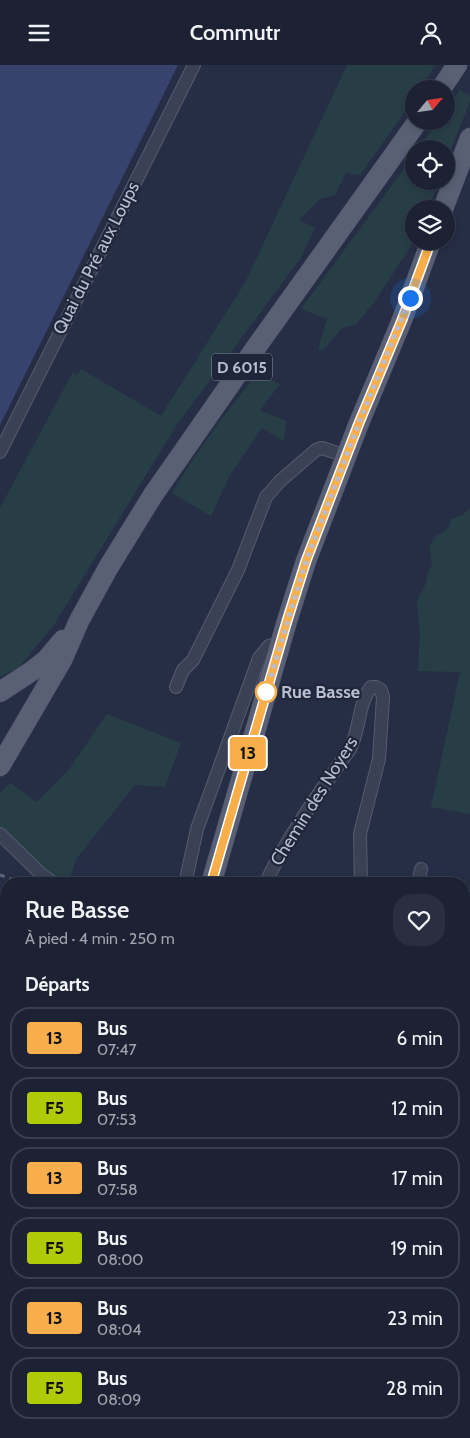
<!DOCTYPE html>
<html lang="fr">
<head>
<meta charset="utf-8">
<style>
  :root { --surface:#1c2234; --page:#292f40; --text:#f1f3f6; --muted:#a0a4ac; --line:#3a3f4f }
  body { margin:0; font-family:Cabin,sans-serif; background:var(--page); color:var(--text); height:100vh; display:flex; flex-direction:column; font-size:19px; white-space:nowrap }
  * { box-sizing:border-box; margin:0 }
  p { font-size:16px; color:var(--muted) }
  .icon { flex:none; width:28px; height:28px; fill:none; stroke:currentColor; stroke-width:2; stroke-linecap:round; stroke-linejoin:round }
  .map { position:relative; flex:1; overflow:hidden }
  .drawer { position:absolute; left:0px; top:812px; width:470px; height:561px; display:flex; flex-direction:column; background:var(--surface); border-radius:20px 20px 0 0; box-shadow:0 2px 8px #0003,0 0 0 1px var(--line) }
  .drawer>* { flex:none }
  .badge { padding:0 10px; border-radius:4px; font-size:18px; line-height:32px }
  .needle { width:32px; rotate:61deg }
  .controls { position:absolute; left:405px; top:15px; display:grid; gap:10px }
  .controls a { display:grid; place-items:center; width:50px; height:50px; border-radius:50%; background:var(--surface); box-shadow:0 2px 8px #0003,0 0 0 1px var(--line); font-size:25px }
  .you { position:absolute; width:25px; height:25px; margin:-12px; border:4px solid #fff; border-radius:50%; background:#1a73e8; box-shadow:0 0 0 8px #1a73e833 }
  .map>.badge { position:absolute; translate:-50% -50%; box-shadow:0 0 0 2px #fff }
  h2 { padding:0 25px; font-size:19px; line-height:45px }
  .round { display:grid; place-items:center; flex:none; width:52px; height:52px; border-radius:20px; background:var(--page) }
  .head { display:flex; align-items:center; justify-content:space-between; height:85px; padding:0 25px }
  h1 { font-size:24px; font-weight:600; line-height:38px }
  ul { padding:0; list-style:none }
  li { display:flex; align-items:center; gap:15px; height:62px; margin:0 10px 8px; padding:0 15px; border:2px solid var(--line); border-radius:20px }
  li div { flex:1 }
  li b { display:block; font-size:19px }
  li em { font-style:normal }
  li .badge { min-width:55px; font-weight:700; text-align:center }
  header { display:flex; justify-content:space-between; align-items:center; height:65px; padding:0 25px; background:var(--surface); font-size:22px; font-weight:600 }
  .map>svg:first-child { display:block }
  .green { fill:#283e47 }
  .water { fill:#37436c }
  .lines { fill:none; stroke-linecap:round; stroke-linejoin:round }
  .street-casing { stroke:#565c70; stroke-width:14 }
  .primary-casing { stroke:#444a5e; stroke-width:21 }
  .street { stroke:#3b4155; stroke-width:12 }
  .primary { stroke:#596075; stroke-width:20 }
  .rail { stroke:#5d647c; stroke-width:3; stroke-dasharray:5 5; stroke-linecap:butt }
  .line-casing { stroke:#fff; stroke-width:11 }
  .line { stroke:#f8ae4b; stroke-width:8 }
  .walk { stroke:#b9bdce; stroke-width:5; stroke-dasharray:0 9 }
  .stop-dot { fill:#fff; stroke:#f8ae4b; stroke-width:2.5 }
  .labels { text-anchor:middle; dominant-baseline:central; stroke-width:4.5; stroke-linejoin:round; paint-order:stroke }
  .shield { fill:#1f263b; stroke:#8b90a2; stroke-width:1 }
  .shield-label { font-size:16px; font-weight:bold; fill:#b9bdce }
  .street-label { font-size:18px; fill:#b9bdce; stroke:#1f263b }
  .stop-label { font-size:18px; font-weight:bold; fill:#b9bdce; stroke:#1f263b; text-anchor:start }
</style>
</head>
<body>
<header><svg class="icon" aria-label="menu" viewBox="0 0 24 24"><path d="M4 6h16M4 12h16M4 18h16"/></svg>Commutr<svg class="icon" aria-label="person" viewBox="0 0 24 24"><circle cx="12" cy="8" r="4"/><path d="M4 21q1-7 8-7t8 7"/></svg></header>
<div class="map">
<svg width="470" height="1373" viewBox="0 0 470 1373">
  <rect width="100%" height="100%" fill="#262e46"/>
  <path class="green" d="M347,0h88l-14,24h-7v10l-54,76 -14,-2 -11,22 -15,4 -21,21 16,8 -15,31 -124,167 -122,199 -35,42 -19,10v-169l73,-136 4,3 4,-6 80,47 85,-135z
    M460,25l10,6v5l-24,61v-13h-28l20,-28h8v-12z
    M414,90v26h25l-11,28h-14v32l-39,60 -19,23 -14,4 -19,22 -5,-1 9,-30 -26,-10z
    M257,309l23,10 -20,26 26,11 -2,20 -22,-13 -32,47 -19,41 -39,-23c25,-42 54,-81 85,-119z
    M470,443v306l-39,-7 29,-135 -42,-1 2,-38 -3,-32 9,-18 2,-11 4,-6 -2,-20 6,-10c9,-4 14,-7 15,-17l11,-4z
    M107,649l74,29 -16,44 -30,-2 -59,74 -8,25h-13l-55,-50v-40l10,-11 27,19 33,-34z"/>
  <path class="water" d="M0,0h178l-178,360z"/>
  <g class="lines">
    <defs>
      <path id="street" d="M0,387l194,-387
        M176,622l7,-17 10,-10 45,-90 28,-73 14,-16 36,-31 6,-2 24,8
        M0,769l42,41 13,9
        M185,819l12,-55 62,-171 10,-12 13,-4
        M265,819c23,-49 54,-91 85,-135 10,-19 8,-45 21,-62h5l5,3 2,7 -4,62 -19,75 1,50
        M418,819l3,-15
        M0,1157l6,19
        M464,1327l6,17
        M83,1368l2,5
        M389,1368l2,5
        M441,1368l1,5"/>
      <path id="primary" d="M441,24l16,-24
        M443,144l27,-71
        M0,627l32,-21 14,-11 17,-20
        M0,701l62,-106 17,-39 29,-53 45,-73 99,-142 166,-232
        M211,819l76,-263 19,-60 53,-138 43,-103 29,-79
        M0,1367l6,6
        M267,1368l2,5
        M201,1373l3,-5"/>
    </defs>
    <use href="#street" class="street-casing"/>
    <use href="#primary" class="primary-casing"/>
    <use href="#street" class="street"/>
    <use href="#primary" class="primary"/>
    <path class="rail" d="M0,810l25,9"/>
  </g>
  <g class="lines">
    <defs>
      <path id="line" d="M211,819l76,-263 19,-60 53,-138 43,-103 29,-79"/>
    </defs>
    <use href="#line" class="line-casing"/>
    <use href="#line" class="line"/>
    <path class="walk" d="M266,627l40,-131 53,-138 51,-125"/>
  </g>
  <circle class="stop-dot" cx="266" cy="627" r="10"/>
  <g class="labels">
    <rect class="shield" x="212" y="288.5" width="60" height="27" rx="4"/>
    <g class="shield-label">
      <text x="242" y="302">D 6015</text>
    </g>
    <g class="street-label">
      <text transform="translate(96 193) rotate(-63)">Quai du Pré aux Loups</text>
      <text transform="translate(314 736) rotate(-58)">Chemin des Noyers</text>
    </g>
    <g class="stop-label">
      <text x="281" y="627">Rue Basse</text>
    </g>
  </g>
</svg>
<div class="controls">
<a><svg class="needle" viewBox="-14 -14 28 28"><path d="M0-13l5 13h-10z" fill="#e53935"/><path d="M0 13l5-13h-10z" fill="#a0a4ac"/></svg></a>
<a><svg class="icon" aria-label="locate" viewBox="0 0 24 24"><circle cx="12" cy="12" r="6"/><path d="M12 2v4M12 18v4M2 12h4M18 12h4"/></svg></a>
<a><svg class="icon" aria-label="layers" viewBox="0 0 24 24"><path d="M12 4l9 5-9 5-9-5zM3 14l9 5 9-5"/></svg></a>
</div>
<div class="you" style="left:410px;top:233px"></div>
<b class="badge" style="left:248px;top:688px;background:#f8ae4b;color:#111">13</b>
<section class="drawer">
<div class="head"><div><h1>Rue Basse</h1><p>À pied · 4 min · 250 m</p></div><a class="round"><svg class="icon" aria-label="heart" viewBox="0 0 24 24"><path d="M12 20l-8-8c-3-5 5-10 8-4 3-6 11-1 8 4z"/></svg></a></div>
<h2>Départs</h2>
<ul>
<li><span class="badge" style="background:#f8ae4b;color:#111">13</span><div><b>Bus</b><p>07:47</p></div><em>6 min</em></li>
<li><span class="badge" style="background:#afcb08;color:#111">F5</span><div><b>Bus</b><p>07:53</p></div><em>12 min</em></li>
<li><span class="badge" style="background:#f8ae4b;color:#111">13</span><div><b>Bus</b><p>07:58</p></div><em>17 min</em></li>
<li><span class="badge" style="background:#afcb08;color:#111">F5</span><div><b>Bus</b><p>08:00</p></div><em>19 min</em></li>
<li><span class="badge" style="background:#f8ae4b;color:#111">13</span><div><b>Bus</b><p>08:04</p></div><em>23 min</em></li>
<li><span class="badge" style="background:#afcb08;color:#111">F5</span><div><b>Bus</b><p>08:09</p></div><em>28 min</em></li>
</ul>
</section>
</div>
</body>
</html>
